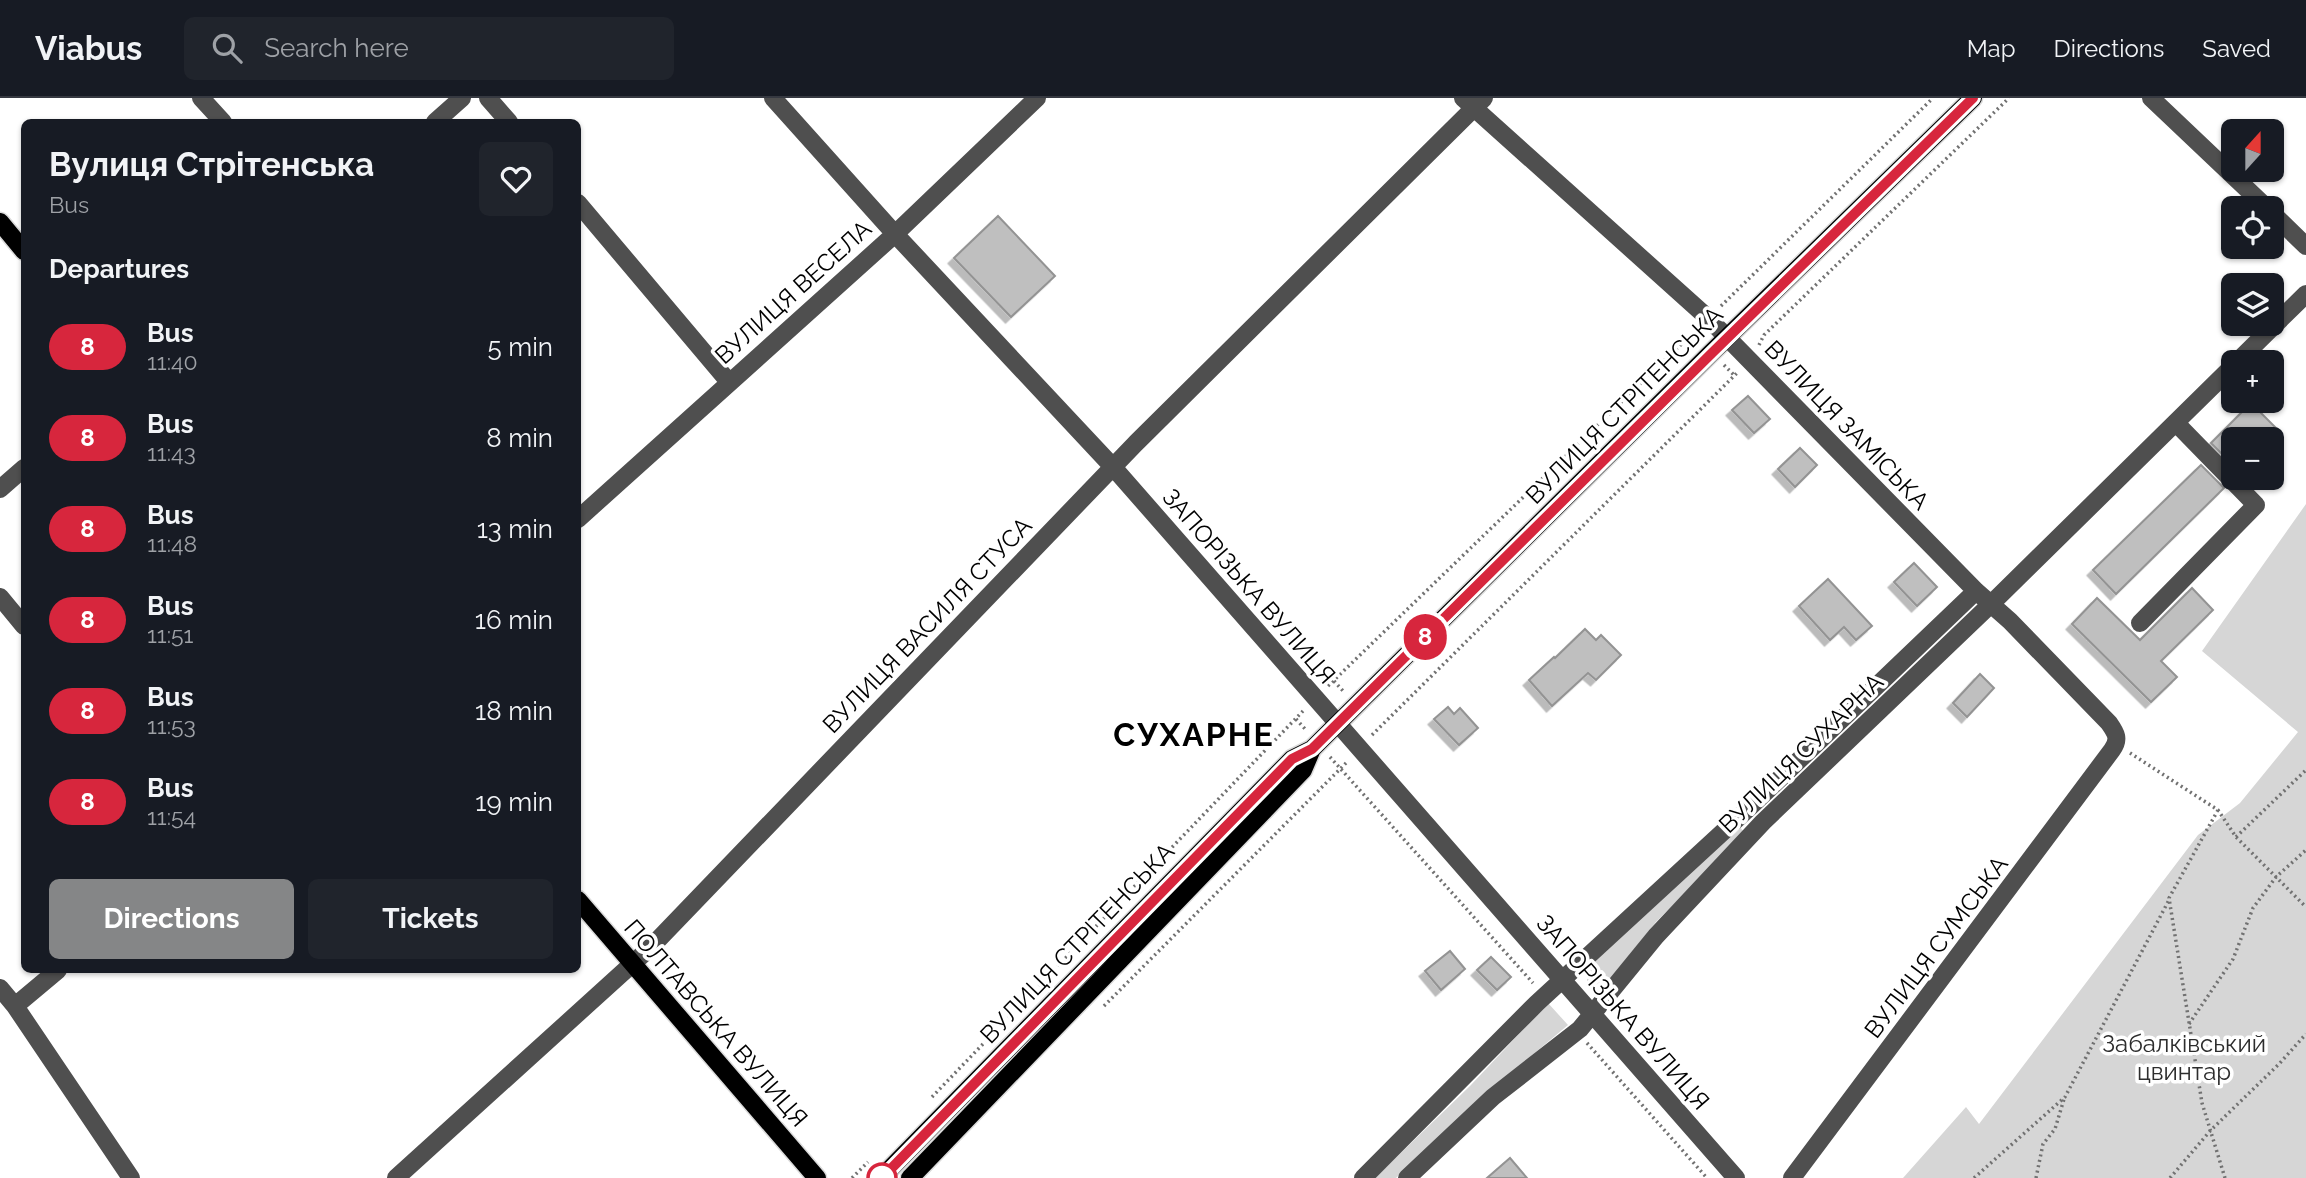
<!DOCTYPE html>
<html lang="en">
<head>
<meta charset="utf-8">
<style>
  :root { --surface:#171b24; --page:#20242c; --text:#f1f3f6; --muted:#9ea1a6; --line:#363941; --accent:#858687 }
  body { margin:0; font-family:Raleway,sans-serif; background:var(--page); color:var(--text); height:100vh; display:flex; flex-direction:column; font-size:26px; white-space:nowrap }
  * { box-sizing:border-box; margin:0 }
  p { font-size:23px; color:var(--muted) }
  .icon { flex:none; width:38px; height:38px; fill:none; stroke:currentColor; stroke-width:2; stroke-linecap:round; stroke-linejoin:round }
  .map { position:relative; flex:1; overflow:hidden }
  .side { position:absolute; left:21px; top:21px; width:560px; height:854px; display:flex; flex-direction:column; background:var(--surface); border-radius:10px; box-shadow:0 2px 5px #0004 }
  .side>* { flex:none }
  .badge { padding:0 14px; border-radius:23px; font-size:24px; line-height:46px }
  .needle { width:46px; rotate:21deg }
  .tools { position:absolute; left:2221px; top:21px; display:grid; gap:14px }
  .tools a { display:grid; place-items:center; width:63px; height:63px; border-radius:10px; background:var(--surface); box-shadow:0 2px 5px #0004; font-size:35px }
  .map>.badge { position:absolute; translate:-50% -50%; box-shadow:0 0 0 4px #fff }
  h2 { padding:0 28px; font-size:26px; line-height:63px }
  .round { display:grid; place-items:center; flex:none; width:74px; height:74px; border-radius:10px; background:var(--page) }
  .overview { display:flex; align-items:center; justify-content:space-between; height:119px; padding:0 28px }
  h1 { font-size:33px; font-weight:700; line-height:52px }
  .cta { display:flex; gap:14px; margin-top:auto; padding:14px 28px }
  .cta a { flex:1; height:80px; border-radius:10px; background:var(--accent); color:#fff; font-size:28px; font-weight:700; line-height:80px; text-align:center }
  .cta a+a { background:var(--page); color:var(--text) }
  ul { padding:0; list-style:none }
  li { display:flex; align-items:center; gap:21px; height:91px; padding:0 28px }
  li div { flex:1 }
  li b { display:block; font-size:26px }
  li em { font-style:normal }
  li .badge { min-width:77px; font-weight:700; text-align:center }
  header { display:flex; align-items:center; gap:42px; box-sizing:border-box; height:98px; padding:0 35px; background:var(--surface); border-bottom:2px solid var(--line) }
  header strong { font-size:33px }
  nav { display:flex; gap:38px; margin-inline-start:auto; font-size:24px }
  .search { width:490px; height:63px; background:var(--page); display:flex; align-items:center; gap:18px; box-sizing:border-box; padding:0 24px; border-radius:10px; color:var(--muted); font-size:26px }
  .map>svg:first-child { display:block }
  .green { fill:#d6d6d6 }
  .building { fill:#bfbfbf; stroke:#939393; stroke-width:2; filter:url(#shadow) }
  .lines { fill:none; stroke-linecap:round; stroke-linejoin:round }
  .major-casing { stroke:#dbdbdb; stroke-width:21 }
  .path { stroke:#717171; stroke-width:3.5; stroke-dasharray:2 3.5; stroke-linecap:butt }
  .minor { stroke:#4f4f4f; stroke-width:18 }
  .major { stroke:#000; stroke-width:18 }
  .line-casing { stroke:#fff; stroke-width:16 }
  .line { stroke:#d7263d; stroke-width:10 }
  .stop-dot { fill:#fff; stroke:#d7263d; stroke-width:3.5 }
  .labels { text-anchor:middle; dominant-baseline:central; stroke-width:7; stroke-linejoin:round; paint-order:stroke }
  .street-label { font-size:24px; fill:#000; stroke:#fff }
  .park-label { font-size:24px; fill:#2d2d2d; stroke:#fff }
  .district-label { font-size:32px; font-weight:bold; letter-spacing:2px; fill:#000; stroke:#fff }
</style>
</head>
<body>
<header>
<strong>Viabus</strong>
<div class="search"><svg class="icon" aria-label="search" viewBox="0 0 24 24"><circle cx="10" cy="10" r="6"/><path d="M15 15l6 6"/></svg>Search here</div>
<nav><a>Map</a><a>Directions</a><a>Saved</a></nav>
</header>
<div class="map">
<svg width="2306" height="1080" viewBox="0 0 2306 1080">
  <defs>
    <filter id="shadow"><feDropShadow dx="-5.5" dy="5.5" stdDeviation="0" flood-color="#0004"/></filter>
  </defs>
  <rect width="100%" height="100%" fill="#fff"/>
  <path class="green" d="M2306,406v674h-403l63,-71 13,17 219,-289 42,-32 58,-71 -96,-81z
    M1739,728l5,6 -88,90 -33,41 -17,26 -8,2 -7,-2 -4,-7v-14z
    M1548,905l20,22 -88,74 -84,79h-21l95,-92z"/>
  <path class="building" d="M998,118l57,60 -44,41 -57,-59z
    M1748,298l22,23 -16,14 -22,-23z
    M2251,305l27,27 -9,9h-36v26l-22,-22z
    M1800,350l17,17 -22,22 -17,-18z
    M2201,367l23,23 -108,106 -23,-24z
    M1914,465l23,24 -20,19 -23,-24z
    M1828,481l44,47 -16,14 -12,-13 -14,13 -31,-34z
    M2192,490l21,22 -52,51 16,16 -26,25 -79,-78 25,-26 43,42z
    M1585,531l11,11 5,-5 20,20 -25,25 -8,-7 -36,33 -23,-26 25,-23 1,1z
    M1980,576l14,14 -27,29 -14,-14z
    M1448,609l6,7 6,-6 18,20 -19,17 -25,-26z
    M1450,853l15,18 -24,21 -16,-19z
    M1491,859l20,20 -14,13 -20,-20z
    M1510,1060l17,20h-40z"/>
  <g class="lines">
    <defs>
      <path id="major" d="M0,124l24,29
        M578,802l239,278
        M881,1080l411,-419 20,-10
        M910,1080l393,-408 9,-21 6,-6 393,-390 262,-255"/>
    </defs>
    <use href="#major" class="major-casing"/>
    <path class="path" d="M1721,208l212,-208
      M1759,247l5,-10 245,-237
      M1724,267l10,10
      M1334,583l10,11
      M1328,588l367,-355
      M1296,621l10,11
      M1372,637l365,-362
      M2130,655l88,57 18,27 70,70
      M1330,659l203,226
      M2218,712l-49,88 33,205 23,75
      M2236,739l70,-67
      M1104,908l244,-245
      M2189,926l44,-65 20,-51 23,-31 30,-27
      M1587,945l120,135
      M932,999l371,-386
      M852,1080l16,-16
      M1974,1080l91,-81 104,-197
      M2036,1080l7,-34 12,-15 9,-30
      M2170,1080l40,-47 69,-67 27,-30"/>
    <path class="minor" d="M201,0l22,24
      M488,0l21,24
      M773,0l122,136 218,233 623,711
      M1463,0l245,220 268,273 34,30 99,102c7,10 11,16 3,27l-320,428
      M2151,0l116,110
      M435,24l27,-24
      M578,105l151,179
      M2272,115l34,33
      M2237,264l69,-68
      M0,391l24,-21
      M578,421l317,-285 142,-136
      M0,499l24,29
      M2140,525l116,-118 -80,-82
      M0,890l15,18 116,172
      M15,908l43,-36
      M396,1080l256,-232 484,-503 348,-345
      M1363,1080l174,-175 213,-196 226,-216
      M1407,1080l86,-81 87,-68 76,-93 107,-114 228,-218 242,-238"/>
    <use href="#major" class="major"/>
  </g>
  <g class="lines">
    <defs>
      <path id="line" d="M882,1080l410,-419 20,-10 400,-396 261,-255"/>
    </defs>
    <use href="#line" class="line-casing"/>
    <use href="#line" class="line"/>
  </g>
  <circle class="stop-dot" cx="882" cy="1080" r="14"/>
  <g class="labels">
    <g class="street-label">
      <text transform="translate(793 194) rotate(-42)">ВУЛИЦЯ ВЕСЕЛА</text>
      <text transform="translate(1624 307) rotate(-45)">ВУЛИЦЯ СТРІТЕНСЬКА</text>
      <text transform="translate(1847 327) rotate(46)">ВУЛИЦЯ ЗАМІСЬКА</text>
      <text transform="translate(1249 488) rotate(49)">ЗАПОРІЗЬКА ВУЛИЦЯ</text>
      <text transform="translate(927 527) rotate(-46)">ВУЛИЦЯ ВАСИЛЯ СТУСА</text>
      <text transform="translate(1801 655) rotate(-44)">ВУЛИЦЯ СУХАРНА</text>
      <text transform="translate(1077 845) rotate(-46)">ВУЛИЦЯ СТРІТЕНСЬКА</text>
      <text transform="translate(1936 849) rotate(-53)">ВУЛИЦЯ СУМСЬКА</text>
      <text transform="translate(1623 914) rotate(49)">ЗАПОРІЗЬКА ВУЛИЦЯ</text>
      <text transform="translate(716 925) rotate(49)">ПОЛТАВСЬКА ВУЛИЦЯ</text>
    </g>
    <g class="park-label">
      <text x="2184" y="945">Забалківський<tspan x="2184" dy="28">цвинтар</tspan></text>
    </g>
    <g class="district-label">
      <text x="1194" y="636">СУХАРНЕ</text>
    </g>
  </g>
</svg>
<div class="tools">
<a><svg class="needle" viewBox="-14 -14 28 28"><path d="M0-13l5 13h-10z" fill="#e53935"/><path d="M0 13l5-13h-10z" fill="#9ea1a6"/></svg></a>
<a><svg class="icon" aria-label="locate" viewBox="0 0 24 24"><circle cx="12" cy="12" r="6"/><path d="M12 2v4M12 18v4M2 12h4M18 12h4"/></svg></a>
<a><svg class="icon" aria-label="layers" viewBox="0 0 24 24"><path d="M12 4l9 5-9 5-9-5zM3 14l9 5 9-5"/></svg></a>
<a>+</a>
<a>−</a>
</div>
<b class="badge" style="left:1425px;top:539px;background:#d7263d;color:#fff">8</b>
<section class="side">
<div class="overview"><div><h1>Вулиця Стрітенська</h1><p>Bus</p></div><a class="round"><svg class="icon" aria-label="heart" viewBox="0 0 24 24"><path d="M12 20l-8-8c-3-5 5-10 8-4 3-6 11-1 8 4z"/></svg></a></div>
<h2>Departures</h2>
<ul>
<li><span class="badge" style="background:#d7263d;color:#fff">8</span><div><b>Bus</b><p>11:40</p></div><em>5 min</em></li>
<li><span class="badge" style="background:#d7263d;color:#fff">8</span><div><b>Bus</b><p>11:43</p></div><em>8 min</em></li>
<li><span class="badge" style="background:#d7263d;color:#fff">8</span><div><b>Bus</b><p>11:48</p></div><em>13 min</em></li>
<li><span class="badge" style="background:#d7263d;color:#fff">8</span><div><b>Bus</b><p>11:51</p></div><em>16 min</em></li>
<li><span class="badge" style="background:#d7263d;color:#fff">8</span><div><b>Bus</b><p>11:53</p></div><em>18 min</em></li>
<li><span class="badge" style="background:#d7263d;color:#fff">8</span><div><b>Bus</b><p>11:54</p></div><em>19 min</em></li>
</ul>
<div class="cta"><a>Directions</a><a>Tickets</a></div>
</section>
</div>
</body>
</html>
